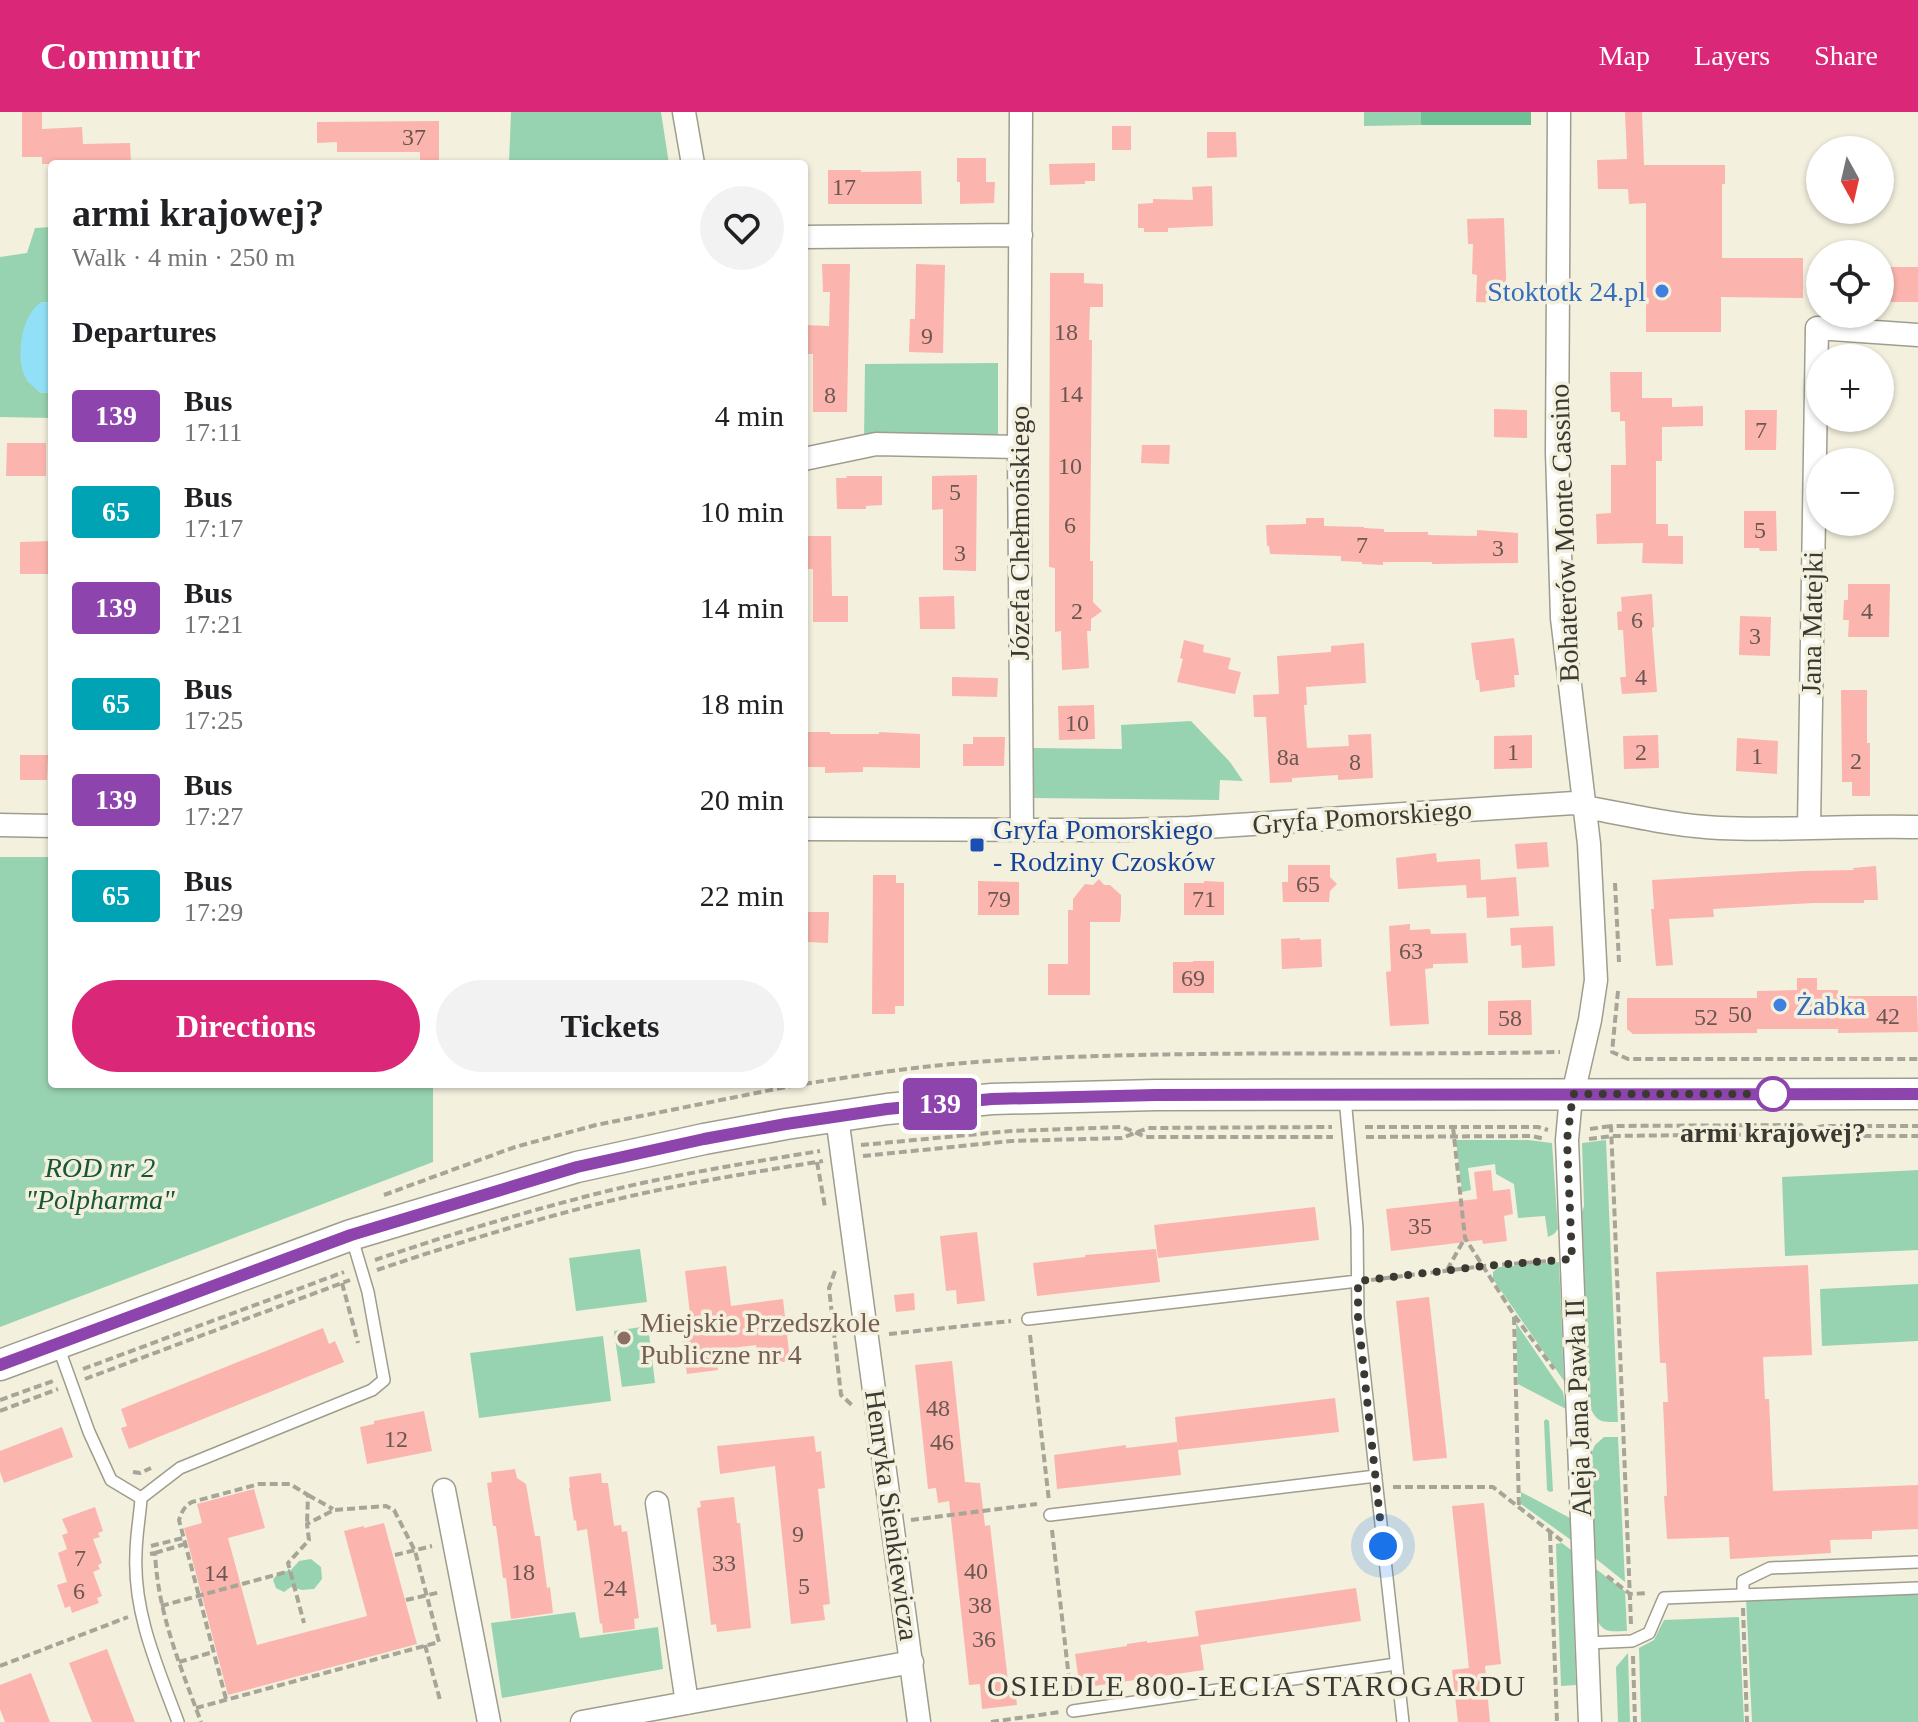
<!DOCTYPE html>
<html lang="en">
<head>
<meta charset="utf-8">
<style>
  :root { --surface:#fff; --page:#f2f2f2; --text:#202124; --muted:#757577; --accent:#db2777 }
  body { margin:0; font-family:"Times New Roman",serif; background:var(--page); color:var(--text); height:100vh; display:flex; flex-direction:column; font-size:30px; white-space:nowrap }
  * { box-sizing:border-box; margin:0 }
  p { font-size:26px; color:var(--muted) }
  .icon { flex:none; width:44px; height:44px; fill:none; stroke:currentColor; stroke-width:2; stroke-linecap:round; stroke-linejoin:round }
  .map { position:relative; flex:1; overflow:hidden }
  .sheet { position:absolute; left:48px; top:48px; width:760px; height:928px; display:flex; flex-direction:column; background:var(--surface); border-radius:8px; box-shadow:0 2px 6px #0004 }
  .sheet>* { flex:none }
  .badge { padding:0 16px; border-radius:6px; font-size:28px; line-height:52px }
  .needle { width:52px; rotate:172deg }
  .fabs { position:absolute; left:1806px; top:24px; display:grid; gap:16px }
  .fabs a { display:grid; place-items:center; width:88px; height:88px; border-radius:50%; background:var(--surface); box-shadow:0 2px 6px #0004; font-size:40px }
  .you { position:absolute; width:40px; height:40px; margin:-20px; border:6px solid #fff; border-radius:50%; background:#1a73e8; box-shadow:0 0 0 12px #1a73e833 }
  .map>.badge { position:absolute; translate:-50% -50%; box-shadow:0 0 0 4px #fff }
  h2 { padding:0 24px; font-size:30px; line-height:72px }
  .round { display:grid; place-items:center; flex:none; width:84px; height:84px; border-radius:42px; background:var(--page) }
  .summary { display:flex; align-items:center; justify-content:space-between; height:136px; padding:0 24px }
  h1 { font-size:38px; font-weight:800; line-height:60px }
  .action { display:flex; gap:16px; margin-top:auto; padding:16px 24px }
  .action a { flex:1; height:92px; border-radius:48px; background:var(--accent); color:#fff; font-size:32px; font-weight:800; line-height:92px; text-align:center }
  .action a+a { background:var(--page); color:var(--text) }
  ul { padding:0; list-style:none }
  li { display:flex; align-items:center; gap:24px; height:96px; padding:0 24px }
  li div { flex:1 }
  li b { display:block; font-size:30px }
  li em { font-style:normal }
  li .badge { min-width:88px; font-weight:700; text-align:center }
  header { display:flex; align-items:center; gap:48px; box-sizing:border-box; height:112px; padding:0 40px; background:var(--accent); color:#fff }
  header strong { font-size:38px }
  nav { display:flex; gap:44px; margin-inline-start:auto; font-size:28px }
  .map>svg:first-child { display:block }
  .green { fill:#98d3b1 }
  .forest { fill:#70c195 }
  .water { fill:#92e0f7 }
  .building { fill:#fbb5ae }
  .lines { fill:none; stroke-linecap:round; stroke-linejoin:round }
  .service-casing { stroke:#9f9d8c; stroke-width:14 }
  .minor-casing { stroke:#9f9d8c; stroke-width:25 }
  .secondary-casing { stroke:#9f9d8c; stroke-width:33 }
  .path { stroke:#a7a597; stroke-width:4; stroke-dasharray:8 4; stroke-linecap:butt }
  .service { stroke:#fff; stroke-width:11 }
  .minor { stroke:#fff; stroke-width:22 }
  .secondary { stroke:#fff; stroke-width:30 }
  .line-casing { stroke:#fff; stroke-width:18 }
  .line { stroke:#8e44ad; stroke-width:12 }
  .walk { stroke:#3a3932; stroke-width:8; stroke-dasharray:0 14.4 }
  .shop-dot { fill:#3f7fe0; stroke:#f3f0de; stroke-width:3 }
  .transit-dot { fill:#1a4fb4; stroke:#f3f0de; stroke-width:3 }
  .stop-dot { fill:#fff; stroke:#8e44ad; stroke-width:4 }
  .education-dot { fill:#8d6e63; stroke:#f3f0de; stroke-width:3 }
  .labels { text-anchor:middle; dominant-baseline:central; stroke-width:7; stroke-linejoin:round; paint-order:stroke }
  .number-label { font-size:24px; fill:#6a5851 }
  .shop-label { font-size:28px; fill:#366cbe; stroke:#f3f0de; text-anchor:end }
  .street-label { font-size:28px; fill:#3a3932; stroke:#f3f0de }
  .transit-label { font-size:28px; fill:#164399; stroke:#f3f0de; text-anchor:start }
  .stop-label { font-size:28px; font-weight:bold; fill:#3a3932; stroke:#f3f0de }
  .park-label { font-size:28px; font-style:italic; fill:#185638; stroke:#f3f0de }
  .education-label { font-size:28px; fill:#785e54; stroke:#f3f0de; text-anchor:start }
  .neighbourhood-label { font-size:30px; letter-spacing:2px; fill:#3a3932; stroke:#f3f0de }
</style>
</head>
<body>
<header>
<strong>Commutr</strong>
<nav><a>Map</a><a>Layers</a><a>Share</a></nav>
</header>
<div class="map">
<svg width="1918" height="1610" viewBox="0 0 1918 1610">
  <rect width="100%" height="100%" fill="#f3f0de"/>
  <path class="green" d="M511,0h150l8,52h-160z
    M1364,0h57v13l-57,1z
    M52,115v76l-10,-1 -15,78 14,13 9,-1 2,-4v30l-52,-1v-160l27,-4 8,-25z
    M998,251v79l-134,-1 1,-77z
    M1191,609l39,41 13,19 -23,-1 -1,20 -187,-2 -1,-50 91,1 -1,-24z
    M0,745h52v227h381v78l-433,165z
    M1456,1028h72l24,3 6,86 -4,5 -6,3 -3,-21 -27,2 -4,-34 -18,-10 -1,-10 -27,4 3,22 -9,2z
    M1606,1028l12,282c-16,0 -21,1 -28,-15l-8,-195 2,-6 -2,-63z
    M1918,1058v80l-133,6 -3,-79z
    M640,1137l7,53 -71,9 -7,-53z
    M1559,1150l5,119 -71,-102v-7l6,-5z
    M1918,1172v57l-96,5 -2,-57z
    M1516,1211l47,69 3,17 -48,-25z
    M648,1214l7,57 -33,4 -8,-56z
    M603,1224l8,65 -132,17 -9,-65z
    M1546,1307l3,2 4,70 -3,1 -3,-2 -3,-69z
    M1604,1325h14l7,145 -30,-24 -4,-104 4,-9z
    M1521,1380l49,26 1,22 -50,-36z
    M1562,1431l9,7 5,135 -15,1 -5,-142z
    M311,1447l10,8 1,12 -8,10 -12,1 -11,-3 -7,5 -8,-4 -3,-8 5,-7 13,-3 8,-9z
    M1596,1457l29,22 2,40c-13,0 -22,3 -29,-9z
    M1918,1479v131h-166l-6,-125z
    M575,1500l5,26 78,-11 5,42 -161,29 -11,-75z
    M1739,1505l5,105h-103l-2,-74 15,-8 10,-20z
    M1628,1541l2,69h-12l-2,-55z"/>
  <path class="forest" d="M1421,0h110v13h-110z"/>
  <path class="water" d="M42,190l10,1v85l-2,4 -9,1c-4,-4 -11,-8 -14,-13 -13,-19 -6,-67 15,-78z"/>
  <path class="building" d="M22,0h20v17l40,-2 1,17 47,-1 1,20 -89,1v-7h-20z
    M1625,0h17l2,53h81v19h-3v74h81v40l-82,-1v35h-75v-144v15l-17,1 -1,-15h-30l-1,-29 30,-1z
    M439,9v43h-19v-12h-83v-10l-20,1v-21z
    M1112,14h19v24h-19z
    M1207,20h29l1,25 -30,1z
    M957,46h29v24h9l-1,21 -34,1v-22h-3z
    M1095,51v18h-10v3l-35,1 -1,-21z
    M828,58h33v2l60,-1 1,33h-94z
    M1212,74l1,40 -45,2v4h-24v-4h-6v-24l15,-1v-4l40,1 -1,-13z
    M1504,106l2,58 -1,27 -29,-1 1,-27 -5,-1 1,-30h-5l-1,-25z
    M822,152h28l-3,148h-34v-58h-9l1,-29 24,1 1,-34h-7z
    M916,152l29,1 -2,88 -34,-1 1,-33h5z
    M1890,155h28v35h-29z
    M1050,161h34v10l19,1v23h-13l-1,33h3l-2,221h3v41l9,9 -11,8v12h-4l2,37 -27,2 -1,-39 -6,1v-64l-6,-1z
    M1610,260h32v26h30v9l31,-1v20l-41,1v34h-6v63h12v12h15v28l-41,-1 1,-20 -46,1 -1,-30 15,-1v-48h15l-1,-44h-5v-9h-9z
    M1494,297l33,1v28l-33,-1z
    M1745,298h32l-1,40h-31z
    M7,331h39v33h-40z
    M1142,333h28l-1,19 -28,-1z
    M977,363l-1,96 -33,-1v-61l-11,1v-34z
    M846,364h36v29l-16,1v3h-29l-1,-31h11z
    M1744,399h32l1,40h-17l-1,-3h-15z
    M1306,406h18v8l40,1v1l20,1v3h44v3l49,1v-6l41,3v30l-86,1v-2h-49v3l-21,-1v-2l-21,-1v-5l-71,-2 -1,-8h-2l-1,-21 40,-1z
    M807,424h24l1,60h16v26h-35v-53h-5z
    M52,429v33h-32v-32z
    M1848,472h42l-1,53h-41l1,-17h-6l1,-20h4z
    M1652,482l2,33 -2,1 5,64 -35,2 -2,-17h6l-3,-47h-5l-1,-18 5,-1 -1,-14z
    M954,484l1,33h-35l-1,-32z
    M1740,504l31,1 -1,39 -31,-1z
    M1514,526l5,37h-5l1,12 -35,5 -1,-12h-3l-5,-37z
    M1184,528l20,5 -1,7 28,6 -3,11 13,3 -6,22 -58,-12 6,-23 -3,-1z
    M1364,531l2,40 -60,4 1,18h-3l3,43 42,-2 -1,-11 23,-1 2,44 -35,2v-5l-46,3v4l-22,1 -4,-66h-12l-1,-22 26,-1 -2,-38 54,-4v-6z
    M952,565l46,1 -1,19 -45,-1z
    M1841,578h26v53h3v53h-18v-14h-10z
    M1094,593l1,34 -36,1 -1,-34z
    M807,620h23v2h49v-2l41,2v34l-57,-1v5l-38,1v-6h-18z
    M1532,623v33l-38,1v-33z
    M1658,623l1,33 -35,1 -1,-33z
    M973,625h32l-1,29h-41v-22h10z
    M1737,626l41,3 -1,33 -41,-3z
    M20,643h28l-1,25h-27z
    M1547,730l2,25 -32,2 -2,-25z
    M1436,741l1,9 43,-3 1,21 35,-3 3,39 -32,2 -1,-21 -19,1 -1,-13 -68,4 -2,-31z
    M1288,753h42v12l7,7 -7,7 -1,11h-46l-1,-20h6z
    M1876,754l2,34h-14v3h-51l-100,6 1,8 -45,2 4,46 -17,1 -5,-57h3l-2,-29 150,-9 52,-1 -1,-2z
    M873,763h23v8h8v123h-9v8h-23z
    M1099,767l5,6h6l11,10v17l-1,10h-30v73h-42v-31h20v-54h5v-11l12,-15 8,1z
    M978,769l41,1v33h-41z
    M1204,769l20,1v33h-40v-32h20z
    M804,800h25l-1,31 -20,-1v-5l-4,1z
    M1410,812v6l20,-1 1,5 35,-1 2,30 -35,1v4l-8,1 4,55 -39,2 -4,-54 5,-1 -2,-45z
    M1553,814l2,40 -33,2 -1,-23 -10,1 -1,-18z
    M1300,826v2l21,-1 1,28 -40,2 -1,-30z
    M1193,849h21v32h-41v-31h20z
    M1797,866h20v12h21v6h79l1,36 -80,1v-4h-81v4l-124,1 -6,-5v-31h130v-7l40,-1z
    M1531,888l1,35h-44v-34z
    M1491,1058l2,21 17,-2 3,25 -9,2 3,25 -24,3 -1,-4 -91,11 -5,-42 91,-10 -3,-27z
    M1315,1095l4,33 -161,18 -4,-33z
    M977,1120l8,69 -28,3 -1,-14 -10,1 -6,-55z
    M1156,1137l4,33 -123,14 -4,-33 52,-6v-2z
    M1808,1153l4,90 -49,2 2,42h4l4,92 145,-6v44l-46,2v8l-42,1 1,13 -101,6 -1,-22 -62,2 -3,-43h3l-4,-94h5l-2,-39h-6l-4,-91z
    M726,1154l5,40 52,-7 7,62 -31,4 -3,-20 -40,5 2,20 -31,4 -6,-42 11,-1 -7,-60z
    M914,1181l1,17 -19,2 -2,-17z
    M1429,1185l18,161 -34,3 -17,-160z
    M323,1216l6,16 6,-3 9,21 -215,87 -8,-21 6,-2 -6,-17z
    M952,1249l13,121 15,1 5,43 5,-1 18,156 6,-1 3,25 -35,4 -2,-25 -11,1 -20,-184 -11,2 -2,-15 -8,1 -13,-124z
    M1335,1286l4,34 -161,18 -3,-33z
    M424,1299l8,40 -65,13 -7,-37 14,-3v-3z
    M62,1315l11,30 -69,26 -4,-11v-21z
    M814,1324l2,16 5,-1 4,37 -7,1 12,115 -7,1 2,15 -34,4 -16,-158 -55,8 -3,-28z
    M1177,1330l4,33 -124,14 -3,-34 72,-10v3z
    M515,1357l2,9 9,6 9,52h5l7,52 3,-1 3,26 -42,6 -5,-41h-3l-7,-52h-3l-6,-43 5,-1 -1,-10z
    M601,1361l1,10h6l6,43 7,-1 1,7 5,-1 12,87 -5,1 1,10 -32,4 -1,-10 -2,1 -13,-95 -10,2 -1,-11 -2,1 -5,-33h1l-1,-11z
    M254,1377l11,39 -37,10 29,107 110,-29 -23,-85 20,-5v2l20,-5 33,121 -189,51 -44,-167 18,-5 -5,-19z
    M734,1385l3,26h3l11,105 -34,4 -1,-8 -5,1 -14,-117 4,-1 -1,-6z
    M1484,1391l17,161 -16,2 5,56h-32l-6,-52 17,-2 -17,-162z
    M95,1395l8,24 -5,2 2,4 -7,2 9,24 -4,2 2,4 -7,3 9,24 -5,2 2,5 -27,10 -2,-7 -5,2 -8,-23 10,-3 -9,-29 9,-4 -5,-14 6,-2 -6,-14z
    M1356,1476l5,33 -161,24 -5,-34z
    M1199,1524l5,34 -124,18 -5,-34 52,-8v-2l20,-3v2z
    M107,1537l9,24 19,49h-43l-23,-59z
    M31,1561l19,49h-45l-5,-13v-24z"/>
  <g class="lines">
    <defs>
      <path id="service" d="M1345,986l12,130 1,89 45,405
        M1028,1207l330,-38
        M58,1234l31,86 22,48 30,18
        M1050,1403l326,-39
        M1743,1483v-14l27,-13 148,-6
        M1587,1531l45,-2 17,-8 15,-35 254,-10
        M1073,1599l323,-47
        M178,1610c-20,-54 -45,-109 -42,-168 0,-19 4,-38 5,-56l39,-30 192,-78 12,-10 -16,-88 -17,-57"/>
      <path id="minor" d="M684,0l9,52
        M1021,0l-2,335 3,383
        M1559,0l-2,340 5,166 27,226 7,136 -6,40 -20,87 -3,33 23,582
        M804,125l217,-2
        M804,347l72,-15 143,3
        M0,713l52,1
        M1809,716l8,-500 101,7
        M804,717l318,1 68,-2 384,-25 11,4c45,8 89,19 135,21 66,3 132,-3 198,-1
        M837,1005l82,605
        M444,1378l45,232
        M657,1391l30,200
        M582,1610l330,-60"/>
      <path id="secondary" d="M0,1253l351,-130 226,-68 127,-28 82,-15 101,-15 105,-10 164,-4 762,-1"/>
    </defs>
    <use href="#service" class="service-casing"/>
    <use href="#minor" class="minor-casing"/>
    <use href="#secondary" class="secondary-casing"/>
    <path class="path" d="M1615,771l4,79
      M1618,879l-6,61 16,7h290
      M804,972c62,-10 124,-19 186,-23 190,-12 380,-5 570,-9
      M1365,1015h173l10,3
      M1453,1015l12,111 49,77 40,54
      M1590,1017l21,-3
      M1366,1025l166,-1 13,3
      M1589,1027l23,-3 167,-2 45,-8h94
      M861,1033l150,-14 111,-4 24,10h187
      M863,1044l148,-15 111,-3 26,-10 184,-1
      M817,1050l8,45
      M384,1083l131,-48 81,-22 205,-41
      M375,1148c67,-23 136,-44 205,-62 79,-21 160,-34 240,-47
      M377,1158c68,-23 136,-44 205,-62 79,-21 160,-34 241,-47
      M1447,1158l18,-32
      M835,1159l-6,17 12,107 13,12
      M1371,1168l113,-14 65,-5
      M342,1171l16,60
      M1514,1205l5,190
      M889,1222l122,-13
      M1030,1223l19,166
      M83,1257l261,-97
      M85,1267l265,-99
      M0,1288l56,-20
      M0,1299l58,-22
      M133,1360l7,1 11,-5
      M1393,1375h100l69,54
      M308,1383l25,14
      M911,1408l126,-16
      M1052,1418l19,166
      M1550,1421l7,189
      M151,1434l32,-8
      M155,1441l30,-9
      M150,1442l5,-1c3,61 25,112 46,169
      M395,1443l37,-9
      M1607,1464l23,18 18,-1
      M406,1488l35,-8
      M161,1494l129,-35
      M1743,1496l4,114
      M1631,1512l-20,-498 190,-1 9,11h108
      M425,1533l15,55
      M1633,1544l2,66
      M179,1550l34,-10
      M0,1554l128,-49
      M226,1587l-47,-179c3,-8 5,-14 13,-18l67,-18h31l18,11 -1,29
      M196,1596l243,-66 -24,-91 -21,-41 -8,-4 -52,4 -27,14 2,16 -21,23 16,60
      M991,1610l69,-10"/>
    <use href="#service" class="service"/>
    <use href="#minor" class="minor"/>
    <use href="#secondary" class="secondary"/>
  </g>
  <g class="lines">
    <defs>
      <path id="line" d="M0,1253l351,-130 226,-68 127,-28 82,-15 101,-15 105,-10 164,-4 762,-1"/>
    </defs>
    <use href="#line" class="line-casing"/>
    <use href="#line" class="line"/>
    <path class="walk" d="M1383,1434l-25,-229v-36l126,-15 88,-7 -5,-119 6,-46h200"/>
  </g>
  <g class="shop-dot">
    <circle cx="1662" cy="179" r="8"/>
    <circle cx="1780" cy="893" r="8"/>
  </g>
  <rect class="transit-dot" x="969" y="725" width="16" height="16" rx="4"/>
  <circle class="stop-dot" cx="1773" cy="982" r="16"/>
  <circle class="education-dot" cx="624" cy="1226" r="8"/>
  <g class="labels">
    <g class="number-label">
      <text x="414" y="25">37</text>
      <text x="844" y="75">17</text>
      <text x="1066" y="220">18</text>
      <text x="927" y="224">9</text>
      <text x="1071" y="282">14</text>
      <text x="830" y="283">8</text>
      <text x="1761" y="318">7</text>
      <text x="1070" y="354">10</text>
      <text x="955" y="380">5</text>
      <text x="1070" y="413">6</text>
      <text x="1760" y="418">5</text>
      <text x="1362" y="433">7</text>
      <text x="1498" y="436">3</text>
      <text x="960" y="441">3</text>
      <text x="1077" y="499">2</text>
      <text x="1867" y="499">4</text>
      <text x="1637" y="508">6</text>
      <text x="1755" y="524">3</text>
      <text x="1641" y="565">4</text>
      <text x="1077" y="611">10</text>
      <text x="1513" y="640">1</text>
      <text x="1641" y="640">2</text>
      <text x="1757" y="644">1</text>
      <text x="1288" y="645">8a</text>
      <text x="1856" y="649">2</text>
      <text x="1355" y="650">8</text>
      <text x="1308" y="772">65</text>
      <text x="999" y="787">79</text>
      <text x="1204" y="787">71</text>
      <text x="1411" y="839">63</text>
      <text x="1193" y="866">69</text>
      <text x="1740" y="902">50</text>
      <text x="1888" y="904">42</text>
      <text x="1706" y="905">52</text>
      <text x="1510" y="906">58</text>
      <text x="1420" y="1114">35</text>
      <text x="938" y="1296">48</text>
      <text x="396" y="1327">12</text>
      <text x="942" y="1330">46</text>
      <text x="798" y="1422">9</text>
      <text x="80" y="1446">7</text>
      <text x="724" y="1451">33</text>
      <text x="976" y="1459">40</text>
      <text x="523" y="1460">18</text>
      <text x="216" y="1461">14</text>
      <text x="804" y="1474">5</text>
      <text x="615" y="1476">24</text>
      <text x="79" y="1479">6</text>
      <text x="980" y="1493">38</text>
      <text x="984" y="1527">36</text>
    </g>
    <g class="shop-label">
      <text x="1646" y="179">Stoktotk 24.pl</text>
      <text x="1796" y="893" text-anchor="start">Żabka</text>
    </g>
    <g class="street-label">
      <text transform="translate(1019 421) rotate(-90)">Józefa Chełmońskiego</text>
      <text transform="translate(1564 421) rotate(-92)">Bohaterów Monte Cassino</text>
      <text transform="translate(1812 511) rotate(-89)">Jana Matejki</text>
      <text transform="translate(1362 705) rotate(-4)">Gryfa Pomorskiego</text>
      <text transform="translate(1578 1296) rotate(-92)">Aleja Jana Pawła II</text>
      <text transform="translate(892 1403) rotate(82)">Henryka Sienkiewicza</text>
    </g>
    <g class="transit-label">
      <text x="993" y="717">Gryfa Pomorskiego<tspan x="993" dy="32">- Rodziny Czosków</tspan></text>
    </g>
    <g class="stop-label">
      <text x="1773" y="1020">armi krajowej?</text>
    </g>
    <g class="park-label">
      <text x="100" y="1055">ROD nr 2<tspan x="100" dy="32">"Polpharma"</tspan></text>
    </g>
    <g class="education-label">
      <text x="640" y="1210">Miejskie Przedszkole<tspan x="640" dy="32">Publiczne nr 4</tspan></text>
    </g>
    <g class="neighbourhood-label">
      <text x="1257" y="1573">OSIEDLE 800-LECIA STAROGARDU</text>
    </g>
  </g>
</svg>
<div class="fabs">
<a><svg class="needle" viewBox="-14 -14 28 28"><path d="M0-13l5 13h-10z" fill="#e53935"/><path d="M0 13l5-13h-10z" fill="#757577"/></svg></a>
<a><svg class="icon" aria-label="locate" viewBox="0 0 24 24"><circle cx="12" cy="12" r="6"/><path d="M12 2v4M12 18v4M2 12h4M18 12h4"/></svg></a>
<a>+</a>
<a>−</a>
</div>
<div class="you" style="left:1383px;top:1434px"></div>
<b class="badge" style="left:940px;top:992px;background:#8e44ad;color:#fff">139</b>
<section class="sheet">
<div class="summary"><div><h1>armi krajowej?</h1><p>Walk · 4 min · 250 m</p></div><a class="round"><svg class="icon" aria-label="heart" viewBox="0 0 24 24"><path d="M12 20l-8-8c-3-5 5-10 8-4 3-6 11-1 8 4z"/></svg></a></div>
<h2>Departures</h2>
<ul>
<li><span class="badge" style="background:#8e44ad;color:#fff">139</span><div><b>Bus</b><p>17:11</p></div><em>4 min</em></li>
<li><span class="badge" style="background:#00a3b4;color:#fff">65</span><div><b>Bus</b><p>17:17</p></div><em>10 min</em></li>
<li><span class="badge" style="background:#8e44ad;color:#fff">139</span><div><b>Bus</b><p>17:21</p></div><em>14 min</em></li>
<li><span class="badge" style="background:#00a3b4;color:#fff">65</span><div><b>Bus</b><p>17:25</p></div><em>18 min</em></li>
<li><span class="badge" style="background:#8e44ad;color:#fff">139</span><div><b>Bus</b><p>17:27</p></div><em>20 min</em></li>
<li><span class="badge" style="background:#00a3b4;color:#fff">65</span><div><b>Bus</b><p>17:29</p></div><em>22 min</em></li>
</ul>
<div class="action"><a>Directions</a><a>Tickets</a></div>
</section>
</div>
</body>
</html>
